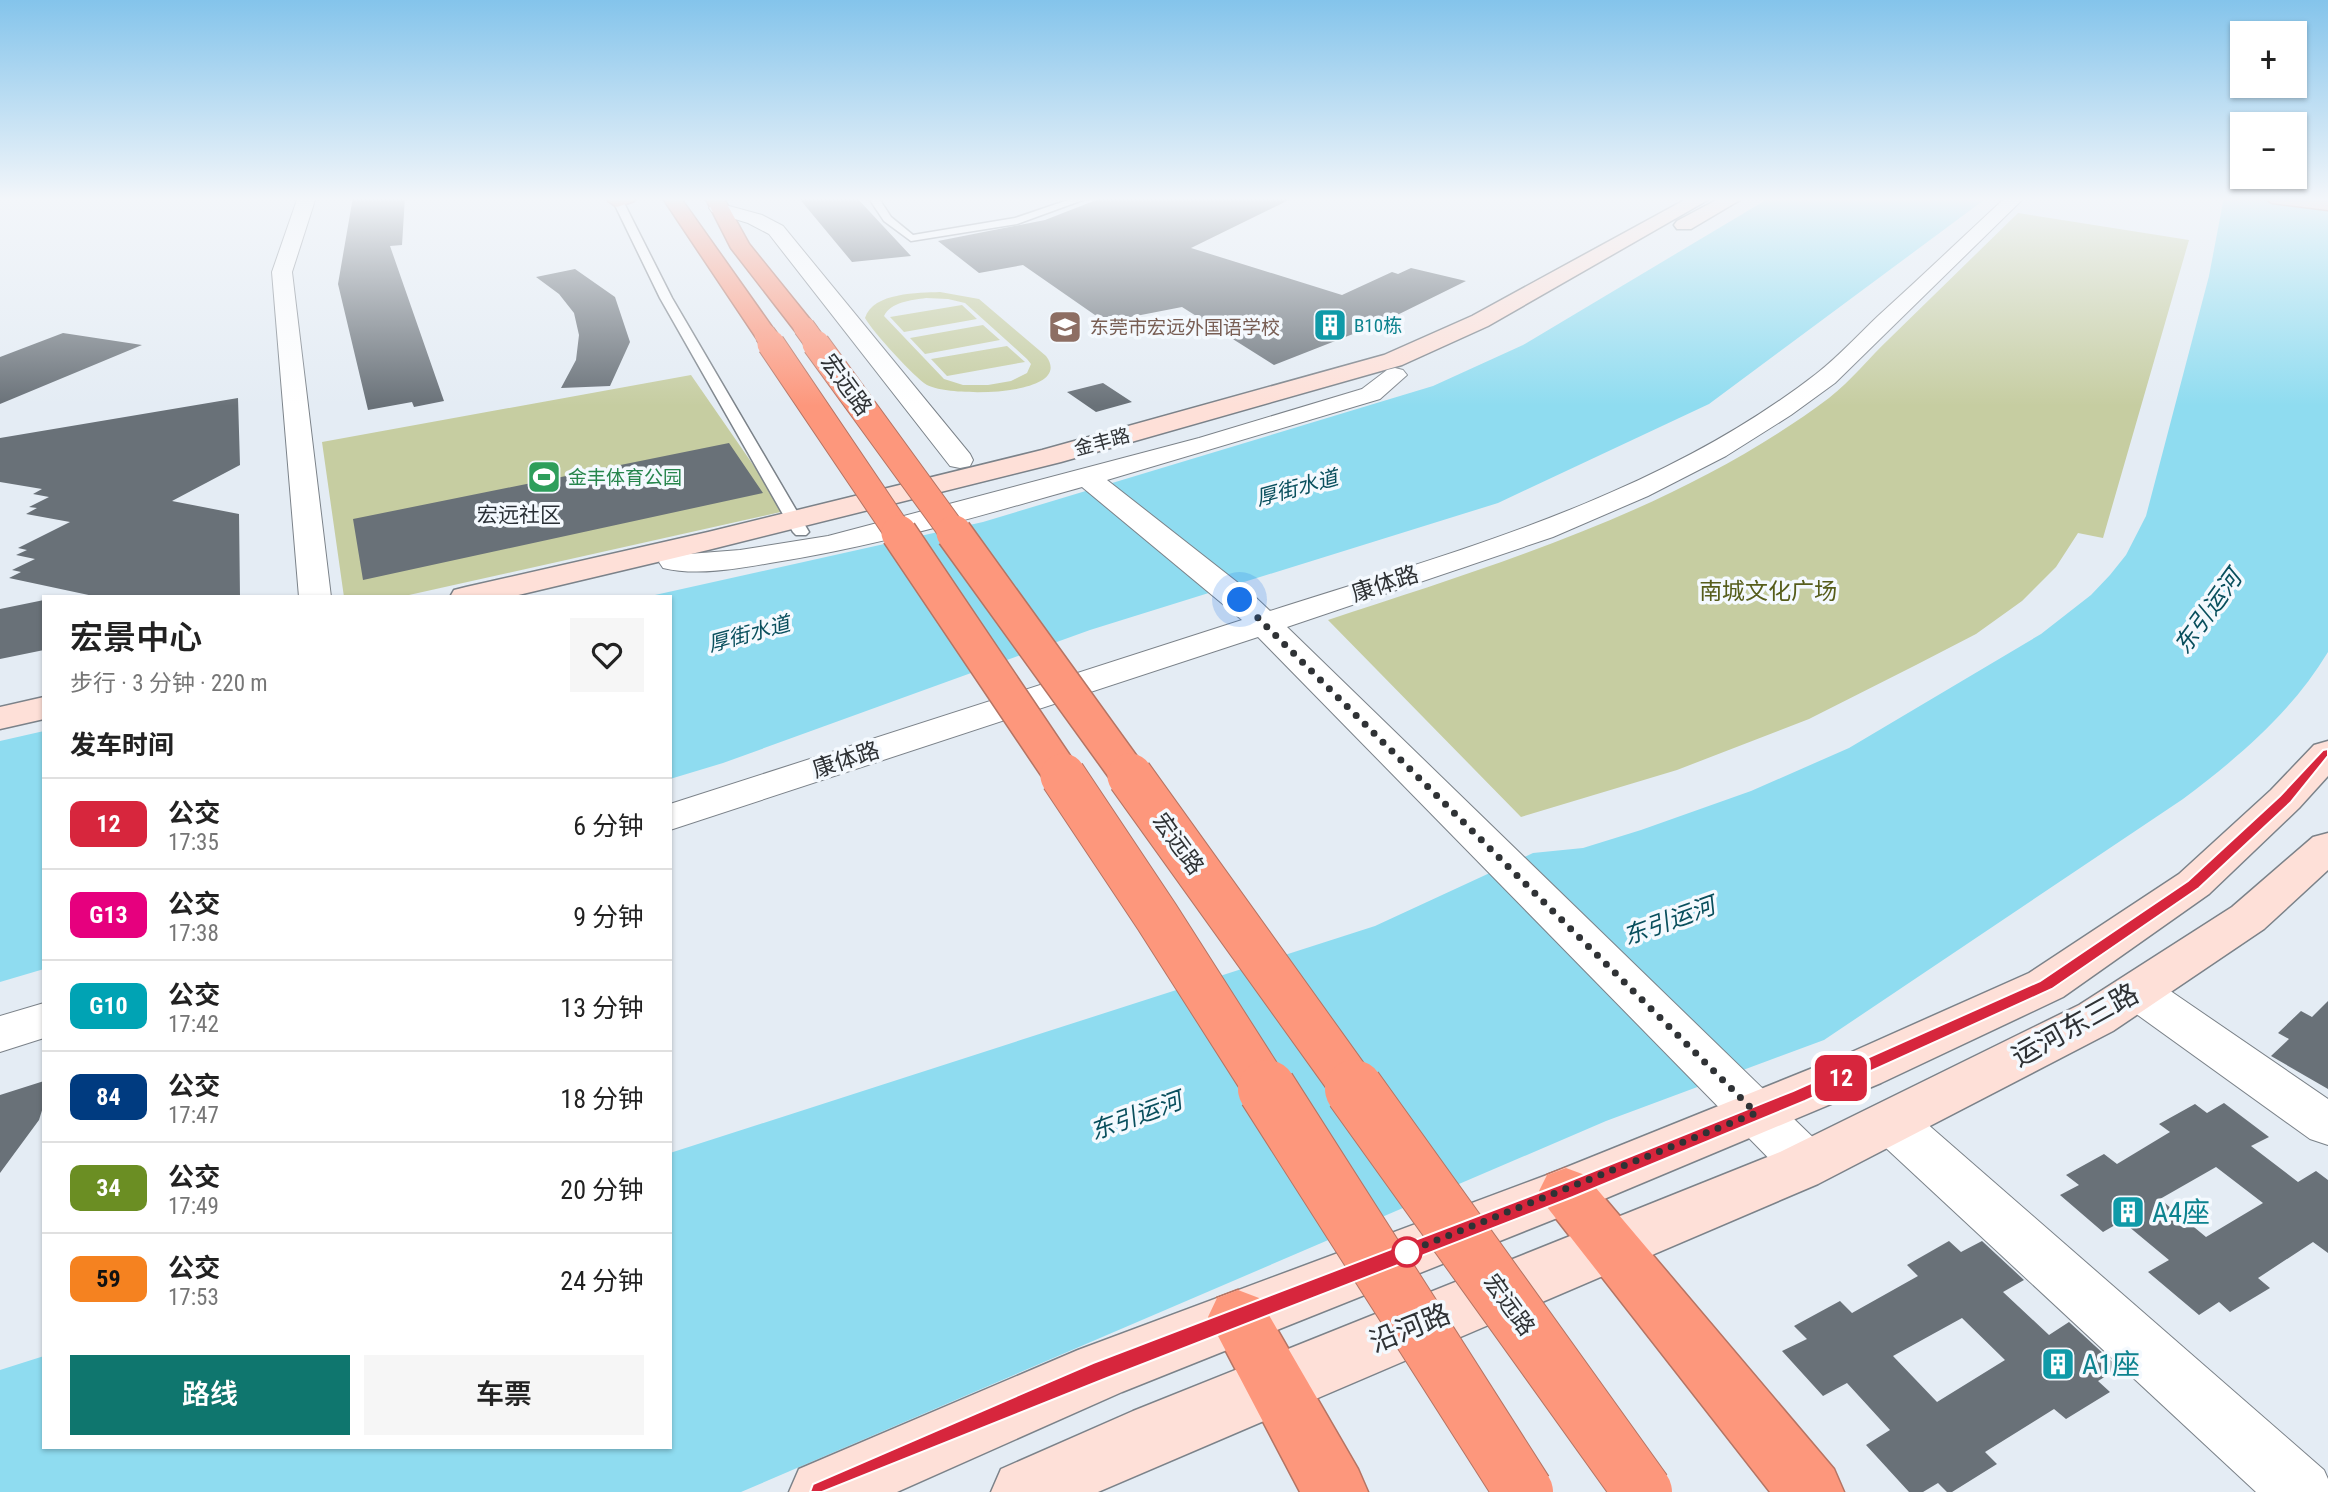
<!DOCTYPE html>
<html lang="zh">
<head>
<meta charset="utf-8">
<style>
  :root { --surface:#fff; --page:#f6f6f6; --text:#222; --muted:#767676; --line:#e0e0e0; --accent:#0f766e }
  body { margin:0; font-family:"Roboto Condensed","Noto Sans SC",sans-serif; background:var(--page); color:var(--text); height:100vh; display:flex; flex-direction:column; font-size:26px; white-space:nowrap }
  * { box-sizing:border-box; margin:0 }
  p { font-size:23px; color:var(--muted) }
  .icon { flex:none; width:38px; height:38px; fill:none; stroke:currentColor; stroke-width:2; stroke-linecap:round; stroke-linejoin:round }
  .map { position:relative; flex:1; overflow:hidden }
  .side { position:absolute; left:42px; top:595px; width:630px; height:854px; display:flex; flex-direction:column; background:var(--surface); border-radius:0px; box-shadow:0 2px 5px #0004 }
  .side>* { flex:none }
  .badge { padding:0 14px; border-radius:10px; font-size:24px; line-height:46px }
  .buttons { position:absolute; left:2230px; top:21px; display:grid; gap:14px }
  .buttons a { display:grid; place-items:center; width:77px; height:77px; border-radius:0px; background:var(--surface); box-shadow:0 2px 5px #0004; font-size:35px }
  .you { position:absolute; width:35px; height:35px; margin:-18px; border:5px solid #fff; border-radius:50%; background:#1a73e8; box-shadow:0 0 0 10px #1a73e833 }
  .map>.badge { position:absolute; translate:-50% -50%; box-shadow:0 0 0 4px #fff }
  h2 { padding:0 28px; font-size:26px; line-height:63px }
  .round { display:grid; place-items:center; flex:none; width:74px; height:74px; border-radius:0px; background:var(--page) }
  .headline { display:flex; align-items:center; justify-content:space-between; height:119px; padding:0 28px }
  h1 { font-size:33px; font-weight:600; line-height:52px }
  .cta { display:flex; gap:14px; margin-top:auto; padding:14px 28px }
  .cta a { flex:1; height:80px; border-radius:0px; background:var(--accent); color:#fff; font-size:28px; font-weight:600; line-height:80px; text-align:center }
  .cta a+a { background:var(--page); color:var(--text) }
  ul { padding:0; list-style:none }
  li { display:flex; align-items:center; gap:21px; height:91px; padding:0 28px; border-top:2px solid var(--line) }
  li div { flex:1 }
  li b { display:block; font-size:26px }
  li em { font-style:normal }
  li .badge { min-width:77px; font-weight:700; text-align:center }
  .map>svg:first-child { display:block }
  .green { fill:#c6cda1; fill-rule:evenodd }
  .water { fill:#8fdcf0 }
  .building { fill:#697178; fill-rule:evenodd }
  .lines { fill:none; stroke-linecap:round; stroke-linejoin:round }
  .lane-casing { stroke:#7b8289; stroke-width:3 }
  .street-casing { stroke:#7b8289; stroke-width:2 }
  .secondary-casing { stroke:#7b8289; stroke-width:3 }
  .primary-casing { stroke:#b57463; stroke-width:3 }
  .highway-casing { stroke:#b57463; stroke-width:3 }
  .lane { fill:#fff; fill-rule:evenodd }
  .street { fill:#fff; fill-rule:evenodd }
  .secondary { fill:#fee0d8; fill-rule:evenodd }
  .primary { fill:#fec1b0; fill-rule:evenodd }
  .highway { fill:#fd977c; fill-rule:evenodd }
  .highway-bridge-far4-casing { stroke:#b57463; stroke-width:23; stroke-linecap:butt }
  .highway-bridge-far3-casing { stroke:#b57463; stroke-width:29; stroke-linecap:butt }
  .highway-bridge-far2-casing { stroke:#b57463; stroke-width:38; stroke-linecap:butt }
  .highway-bridge-far1-casing { stroke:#b57463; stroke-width:47; stroke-linecap:butt }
  .highway-bridge-casing { stroke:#b57463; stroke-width:60; stroke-linecap:butt }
  .highway-bridge-far4 { stroke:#fd977c; stroke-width:21 }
  .highway-bridge-far3 { stroke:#fd977c; stroke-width:27 }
  .highway-bridge-far2 { stroke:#fd977c; stroke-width:35 }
  .highway-bridge-far1 { stroke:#fd977c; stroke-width:45 }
  .highway-bridge { stroke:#fd977c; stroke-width:58 }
  .line { fill:#d7263d; stroke:#fff; stroke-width:2 }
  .walk { stroke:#2f3235; stroke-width:7; stroke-dasharray:0 12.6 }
  .stop-dot { fill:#fff; stroke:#d7263d; stroke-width:3.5 }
  .labels { text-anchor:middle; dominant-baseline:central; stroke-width:7; stroke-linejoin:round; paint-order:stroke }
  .far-culture-label { font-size:19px; fill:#0d838f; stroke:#f4f9fe; text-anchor:start }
  .far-education-label { font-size:19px; fill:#785e54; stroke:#f4f9fe; text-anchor:start }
  .far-street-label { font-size:19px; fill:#2f3235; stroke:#f4f9fe }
  .far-leisure-label { font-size:19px; fill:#27864d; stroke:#f4f9fe; text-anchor:start }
  .far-water-label { font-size:21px; font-style:italic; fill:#094f5d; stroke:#f4f9fe }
  .far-quarter-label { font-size:21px; fill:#282e34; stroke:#f4f9fe }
  .street-label { font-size:23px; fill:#2f3235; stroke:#f4f9fe }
  .park-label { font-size:23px; fill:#565d1b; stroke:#f4f9fe }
  .water-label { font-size:24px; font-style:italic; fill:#094f5d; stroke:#f4f9fe }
  .near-street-label { font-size:28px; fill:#2f3235; stroke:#f4f9fe }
  .near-culture-label { font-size:28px; fill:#0d838f; stroke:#f4f9fe; text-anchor:start }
</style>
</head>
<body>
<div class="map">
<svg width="2328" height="1492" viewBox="0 0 2328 1492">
  <rect width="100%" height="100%" fill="#e4ecf4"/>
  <path class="green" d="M2018,213l171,27 -86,298 -25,-5 -22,34 -34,34 -46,33 -60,31 -107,54 -132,51 -156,47 -193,-197c173,-57 353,-111 501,-222 22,-17 40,-40 60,-59 43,-42 86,-84 129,-126z
    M940,292l39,7 67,57c30,40 -94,42 -119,29 -12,-7 -55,-54 -62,-67 8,-26 54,-25 75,-26zM926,298l22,1 17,4 62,56 4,5 -4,9 -16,8 -23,4h-25l-19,-6 -60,-63c7,-14 27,-16 42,-18z
    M962,305l15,14 -73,13 -14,-15z
    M983,325l17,15 -75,14 -15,-16z
    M1007,346l18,16 -78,14 -16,-17z
    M691,375l94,136 -385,86h-56l-22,-155z"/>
  <path class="water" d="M1771,197h217l-279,207 -211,99 -408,127 -367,133 -53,16v-182h-24l337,-75 450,-136 90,-41z
    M2224,197h104v455c-37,61 -89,105 -145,147l-359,241 -218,81 -865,371h-741v-122l44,-14v91h626v-294l705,-227 158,-73 50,-5 58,-18 110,-39 98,-43 192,-114 50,-39 19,-20 16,-20 20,-39 63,-240z
    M44,731v238l-44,13v-241z"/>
  <path class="building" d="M353,197h52l-3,48 -12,1 54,155 -30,6 -2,-5 -44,8 -30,-126z
    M798,197h58l55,59 -59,6z
    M1104,197h191l-104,51 151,47 50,-23 6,2 13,-6 55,13 -85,42 -107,42 -92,-58 -77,15 -82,-57 -44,8 -41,-32 107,-21z
    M575,269l40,28 15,45 -20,44 -49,2 15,-28 3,-25 -5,-22 -15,-19 -23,-17z
    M63,333l79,12 -142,59v-47z
    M1103,383l29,19 -36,10 -29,-20z
    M238,398l2,67 -68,36 67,13 1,83h-142l-89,-19 12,-6 -9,-2 23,-11 -19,-4 11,-5 -9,-2 52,-26 -44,-8 11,-6 -8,-1 20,-10 -16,-3 9,-5 -42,-7v-44z
    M729,443l34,50 -400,87 -10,-61z
    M44,600v50l-44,9v-50z
    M2328,1001v88l-57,-33 18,-17 -11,-6 23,-22 11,6z
    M44,1081v23l-5,16 -39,53v-78z
    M2224,1103l45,34 -18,9 47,36 18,-11 12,9v73l-15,-11 -55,36 12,10 -40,24 -11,-10 -20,13 -51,-43 21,-12 -47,-39 -19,11 -43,-37 19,-10 -13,-10 38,-21 13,10 53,-32 -11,-8 36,-20 12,9zM2216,1167l47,36 -57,34 -46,-38z
    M1949,1241l12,11 21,-11 42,39 -21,12 46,43 20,-13 50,46 -21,13 12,11 -44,27 -12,-10 -69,43 12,12 -45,28h-5l-9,-9 -15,9h-14l-43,-47 24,-15 -43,-47 -24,13 -41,-45 25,-12 -13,-13 46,-25 12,12 66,-37 -11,-11zM1962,1318l43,42 -68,42 -44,-46z"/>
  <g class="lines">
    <defs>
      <path id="lane" d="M611,197h10l51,101 137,234 -3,3h-10l-3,-3 -133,-234z
        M868,197h10l13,20 22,18 102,-17 62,-21h14l-74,27 -106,17 -27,-20z"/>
      <path id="street" d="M298,197h18l-24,75 39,325h-32l-27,-325z
        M2006,197h19l-190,186 -44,32 -65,41 -78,40 -95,41 -266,90 538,522 8,15 -8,15 -18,6 -18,-6 -531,-542 -588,193v-26l572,-184 -160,-133c-103,29 -207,60 -312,76 -33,6 -74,13 -107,5l-4,-6 4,-6 77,-6 88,-14 371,-98 163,-49 25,-19 8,-2 8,2 4,5 -27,24 -273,81 144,113 19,18c187,-60 388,-114 546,-237 22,-17 42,-39 62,-58 43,-39 85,-79 128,-119z
        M718,203l44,12 21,11 187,228 3,6 -3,6 -10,2 -10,-2 -181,-232 -21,-11 -36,-11 -3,-4 3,-4z
        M2137,974l16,5 175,120v46l-18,-6 -189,-136 -7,-12 7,-12z
        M44,1003v35l-44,14v-36z
        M1891,1102l18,6 415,362 4,9v13h-72l-383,-356 -7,-14 7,-14z"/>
      <path id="secondary" d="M1690,197h23l-225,129 -86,39 -341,97 -353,88 -198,47h-60l4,-7 12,-3 242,-55 334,-82 342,-95 88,-39z
        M1722,197h23l-54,32h-14l-3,-4 3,-4z
        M44,697v22l-44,10v-22z
        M2328,741v35l-29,32 -90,86 -146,103 -182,86 -296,124 -463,185 -225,100h-108l10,-23 279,-119 469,-175 298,-120 184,-82 150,-99 92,-84 43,-45z
        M2328,833v37l-64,59 -151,102 -295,153 -720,308h-107l10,-23 132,-58 647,-259 299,-147 153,-98 81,-70z"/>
      <path id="primary" d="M2263,197l65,1v12l-56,-7z"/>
      <path id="highway" d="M610,197h26l-2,4 -17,6 -9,-6z
        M662,197h18l97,137 -4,5h-16z
        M705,197h18l26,47 67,83 -4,5h-16l-65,-84z
        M1566,1168l19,7 249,294 10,23h-74l-223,-285 -8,-16 8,-16z
        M1238,1290l21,8 99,171 10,23h-68l-92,-175 9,-19z"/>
    </defs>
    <use href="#lane" class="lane-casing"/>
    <use href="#street" class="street-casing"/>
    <use href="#secondary" class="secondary-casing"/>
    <use href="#primary" class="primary-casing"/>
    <use href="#highway" class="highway-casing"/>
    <use href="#lane" class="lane"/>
    <use href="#street" class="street"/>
    <use href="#secondary" class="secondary"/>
    <use href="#primary" class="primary"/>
    <use href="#highway" class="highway"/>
    <defs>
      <path id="highway-bridge-far4" d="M804,327l13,18
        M765,334l8,11"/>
      <path id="highway-bridge-far3" d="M771,344l129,191
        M816,344l139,191"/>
      <path id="highway-bridge-far2" d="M899,533l165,245
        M954,533l177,245"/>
      <path id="highway-bridge-far1" d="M1063,776l94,141 111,174
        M1130,776l226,315"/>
      <path id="highway-bridge" d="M1267,1089l257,403
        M1354,1089l289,403"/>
    </defs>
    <use href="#highway-bridge-far4" class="highway-bridge-far4-casing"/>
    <use href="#highway-bridge-far3" class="highway-bridge-far3-casing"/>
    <use href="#highway-bridge-far2" class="highway-bridge-far2-casing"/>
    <use href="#highway-bridge-far1" class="highway-bridge-far1-casing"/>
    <use href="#highway-bridge" class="highway-bridge-casing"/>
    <use href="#highway-bridge-far4" class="highway-bridge-far4"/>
    <use href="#highway-bridge-far3" class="highway-bridge-far3"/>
    <use href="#highway-bridge-far2" class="highway-bridge-far2"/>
    <use href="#highway-bridge-far1" class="highway-bridge-far1"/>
    <use href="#highway-bridge" class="highway-bridge"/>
  </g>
  <linearGradient id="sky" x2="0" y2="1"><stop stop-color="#84c4eb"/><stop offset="0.49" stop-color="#f3f6fa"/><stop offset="1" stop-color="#f3f6fa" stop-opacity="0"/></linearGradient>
  <rect width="2328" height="406" fill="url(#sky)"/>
  <path class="line" d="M2328,749v7l-37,46 -92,86 -147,101 -247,112 -232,96 -466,181 -285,114h-12l3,-8 280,-121 466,-178 234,-94 247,-110 148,-100 92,-85 43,-46z"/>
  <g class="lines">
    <path class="walk" d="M1240,600l516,513 -349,139"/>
  </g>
  <defs>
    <symbol id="building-square" viewBox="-11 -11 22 22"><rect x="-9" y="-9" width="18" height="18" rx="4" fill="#0f9aa8" stroke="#f4f9fe"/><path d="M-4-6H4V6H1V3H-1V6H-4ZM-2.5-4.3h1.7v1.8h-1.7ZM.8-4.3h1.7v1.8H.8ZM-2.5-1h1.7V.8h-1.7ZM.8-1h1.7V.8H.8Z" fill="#fff"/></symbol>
    <symbol id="school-square" viewBox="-11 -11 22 22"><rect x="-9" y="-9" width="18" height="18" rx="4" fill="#8d6e63" stroke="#f4f9fe"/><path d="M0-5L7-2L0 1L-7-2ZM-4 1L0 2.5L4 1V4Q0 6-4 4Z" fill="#fff"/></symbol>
    <symbol id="stadium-square" viewBox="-11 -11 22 22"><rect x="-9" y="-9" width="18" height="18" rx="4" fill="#2e9e5b" stroke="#f4f9fe"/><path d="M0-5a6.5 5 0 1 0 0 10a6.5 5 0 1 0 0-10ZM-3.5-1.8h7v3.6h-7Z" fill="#fff"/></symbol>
  </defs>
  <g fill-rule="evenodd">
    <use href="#building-square" x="1311" y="306" width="38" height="38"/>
    <use href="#school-square" x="1046" y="308" width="38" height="38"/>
    <use href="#stadium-square" x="525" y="458" width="38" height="38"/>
    <use href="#building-square" x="2109" y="1193" width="38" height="38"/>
    <use href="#building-square" x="2039" y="1345" width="38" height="38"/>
  </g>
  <circle class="stop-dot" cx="1407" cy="1252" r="14"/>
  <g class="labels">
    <g class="far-culture-label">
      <text x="1354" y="325">B10栋</text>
    </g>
    <g class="far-education-label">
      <text x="1090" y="327">东莞市宏远外国语学校</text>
    </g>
    <g class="far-street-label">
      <text transform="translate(1102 442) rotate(-15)">金丰路</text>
    </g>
    <g class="far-leisure-label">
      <text x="568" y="477">金丰体育公园</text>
    </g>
    <g class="far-water-label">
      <text transform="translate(1297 488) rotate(-15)">厚街水道</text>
      <text transform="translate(749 634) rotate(-15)">厚街水道</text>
    </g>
    <g class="far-quarter-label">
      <text x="519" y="515">宏远社区</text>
    </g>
    <g class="street-label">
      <text transform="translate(846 385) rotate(54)">宏远路</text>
      <text transform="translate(1385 584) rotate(-18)">康体路</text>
      <text transform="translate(846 760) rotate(-18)">康体路</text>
      <text transform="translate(1178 844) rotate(54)">宏远路</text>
      <text transform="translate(1509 1305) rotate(54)">宏远路</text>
    </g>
    <g class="park-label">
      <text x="1768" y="591">南城文化广场</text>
    </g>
    <g class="water-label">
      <text transform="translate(2208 612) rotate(-54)">东引运河</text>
      <text transform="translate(1669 921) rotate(-20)">东引运河</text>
      <text transform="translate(1136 1116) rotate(-20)">东引运河</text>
    </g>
    <g class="near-street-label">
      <text transform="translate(2075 1025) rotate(-29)">运河东三路</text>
      <text transform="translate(1410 1328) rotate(-22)">沿河路</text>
    </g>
    <g class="near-culture-label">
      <text x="2152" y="1212">A4座</text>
      <text x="2082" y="1364">A1座</text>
    </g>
  </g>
</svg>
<div class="buttons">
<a>+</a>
<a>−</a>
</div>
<div class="you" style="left:1240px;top:600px"></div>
<b class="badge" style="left:1841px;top:1078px;background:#d7263d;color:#fff">12</b>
<section class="side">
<div class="headline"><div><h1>宏景中心</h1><p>步行 · 3 分钟 · 220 m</p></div><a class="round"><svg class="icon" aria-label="heart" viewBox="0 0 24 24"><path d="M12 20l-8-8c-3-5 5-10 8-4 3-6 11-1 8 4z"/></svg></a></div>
<h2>发车时间</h2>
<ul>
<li><span class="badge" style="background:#d7263d;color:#fff">12</span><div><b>公交</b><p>17:35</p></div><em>6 分钟</em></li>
<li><span class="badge" style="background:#e6007e;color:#fff">G13</span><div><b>公交</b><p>17:38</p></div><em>9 分钟</em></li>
<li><span class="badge" style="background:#00a3b4;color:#fff">G10</span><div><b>公交</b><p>17:42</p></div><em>13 分钟</em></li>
<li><span class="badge" style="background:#003b80;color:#fff">84</span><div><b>公交</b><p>17:47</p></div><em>18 分钟</em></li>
<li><span class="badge" style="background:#6b8e23;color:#fff">34</span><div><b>公交</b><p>17:49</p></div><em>20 分钟</em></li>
<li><span class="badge" style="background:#f58220;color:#111">59</span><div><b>公交</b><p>17:53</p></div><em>24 分钟</em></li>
</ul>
<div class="cta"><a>路线</a><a>车票</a></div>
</section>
</div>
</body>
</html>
